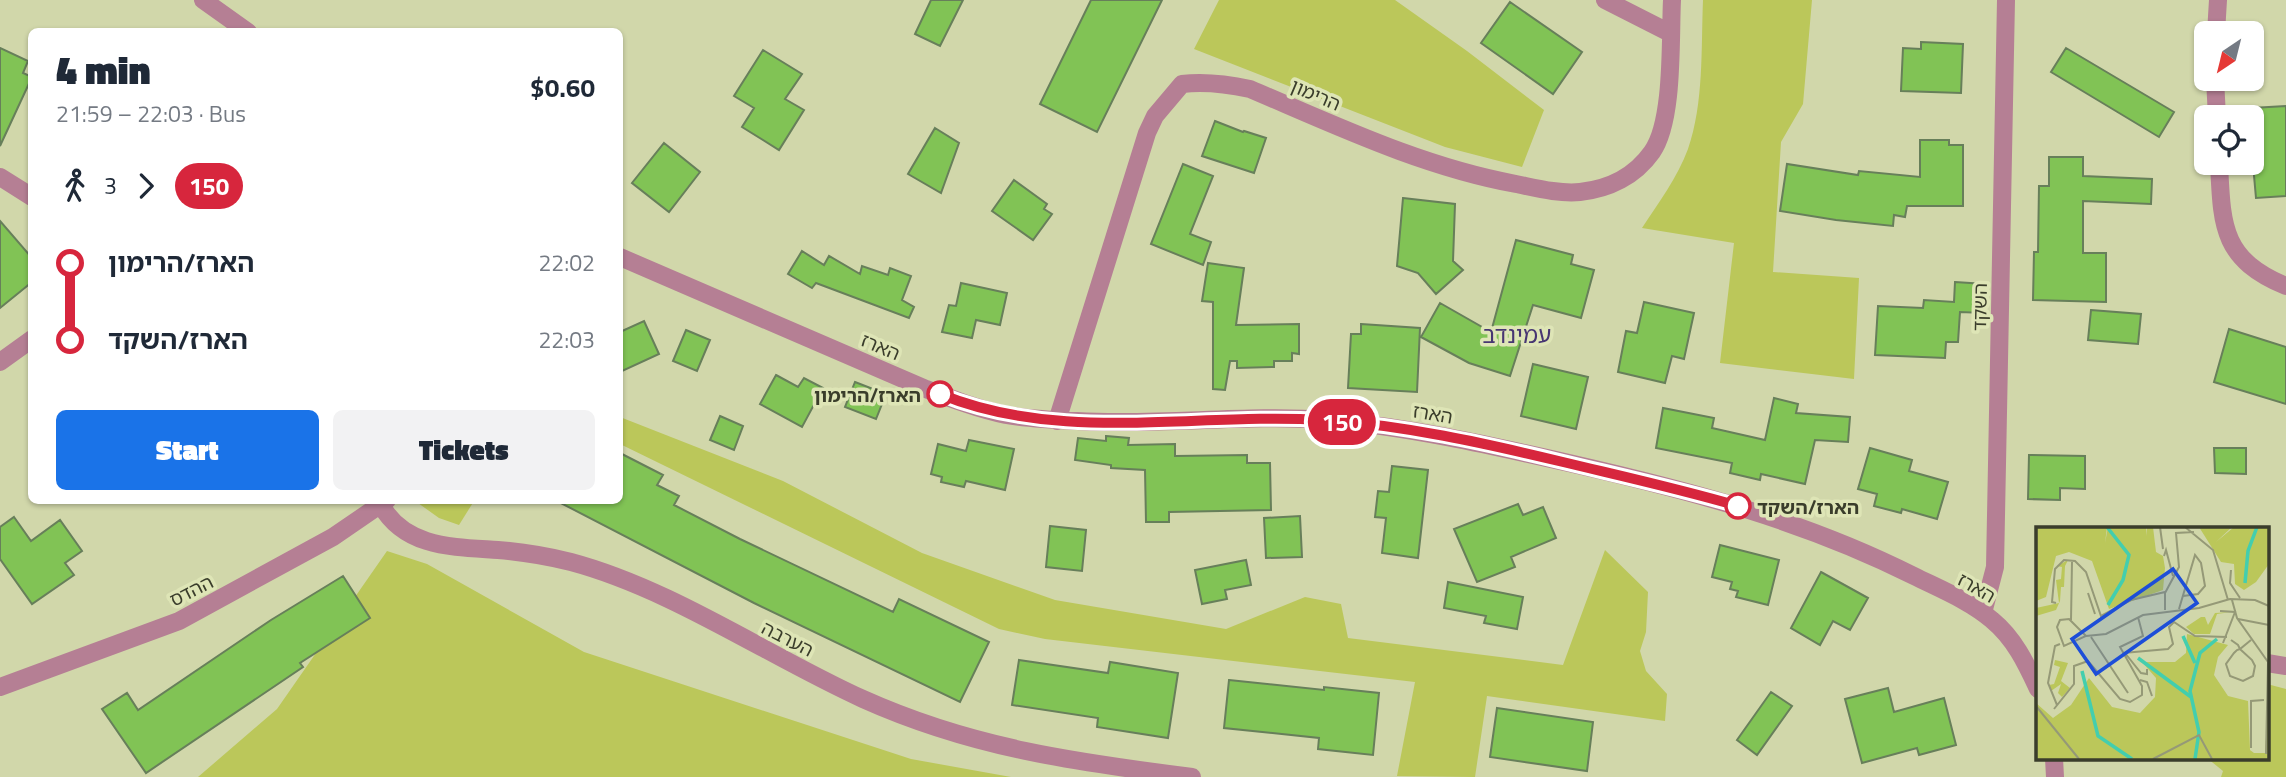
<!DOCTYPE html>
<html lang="en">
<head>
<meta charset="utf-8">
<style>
  :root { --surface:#fff; --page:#f2f2f3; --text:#1f2937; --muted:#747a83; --accent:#1a73e8 }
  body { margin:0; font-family:"Titillium Web","Noto Sans Hebrew",sans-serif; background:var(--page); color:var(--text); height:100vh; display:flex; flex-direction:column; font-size:26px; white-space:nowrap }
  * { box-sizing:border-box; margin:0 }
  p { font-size:23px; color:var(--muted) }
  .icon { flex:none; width:38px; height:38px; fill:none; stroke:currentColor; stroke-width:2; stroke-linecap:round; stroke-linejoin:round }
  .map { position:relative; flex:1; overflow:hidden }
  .drawer { position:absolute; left:28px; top:28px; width:595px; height:476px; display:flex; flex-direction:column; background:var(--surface); border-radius:10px; box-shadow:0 2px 5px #0004 }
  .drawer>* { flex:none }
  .badge { padding:0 14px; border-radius:23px; font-size:24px; line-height:46px }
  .needle { width:46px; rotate:215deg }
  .tools { position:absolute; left:2194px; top:21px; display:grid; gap:14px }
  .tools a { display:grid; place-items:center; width:70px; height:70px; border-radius:10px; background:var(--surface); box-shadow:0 2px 5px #0004; font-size:35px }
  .map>.badge { position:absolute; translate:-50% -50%; box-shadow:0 0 0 4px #fff }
  .legs { display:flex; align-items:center; gap:10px; height:77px; padding:0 28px; font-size:23px }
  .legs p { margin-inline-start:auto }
  .summary { display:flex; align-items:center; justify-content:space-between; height:119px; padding:0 28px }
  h1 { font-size:38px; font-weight:800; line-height:52px }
  .cta { display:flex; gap:14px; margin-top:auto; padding:14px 28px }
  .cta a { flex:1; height:80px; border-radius:10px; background:var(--accent); color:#fff; font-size:28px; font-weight:800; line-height:80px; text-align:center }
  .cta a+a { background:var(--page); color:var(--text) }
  ul { padding:0 28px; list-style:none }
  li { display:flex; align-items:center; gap:24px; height:77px; font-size:26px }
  li i { display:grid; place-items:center; width:10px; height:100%; margin:0 9px; background:currentColor }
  li i::after { content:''; width:18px; height:18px; margin:-9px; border:5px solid; border-radius:50%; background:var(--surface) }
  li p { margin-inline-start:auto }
  li:first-child i { background:linear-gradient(#0000 50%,currentColor 0) }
  li:last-child i { background:linear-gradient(currentColor 50%,#0000 0) }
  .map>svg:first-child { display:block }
  .green { fill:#bbc75a }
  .building { fill:#81c355; stroke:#677f5a; stroke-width:2 }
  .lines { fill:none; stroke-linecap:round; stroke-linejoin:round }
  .minor { stroke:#b57f94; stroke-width:18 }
  .line-1-casing { stroke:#fff; stroke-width:16 }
  .line-1 { stroke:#d7263d; stroke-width:10 }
  .stop-1-dot { fill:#fff; stroke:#d7263d; stroke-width:3.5 }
  .labels { text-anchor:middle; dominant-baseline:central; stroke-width:7; stroke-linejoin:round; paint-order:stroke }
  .street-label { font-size:19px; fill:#3a3d2b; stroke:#dee5b6 }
  .stop-label { font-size:19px; font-weight:bold; fill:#3a3d2b; stroke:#dee5b6; text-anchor:end }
  .quarter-label { font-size:23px; fill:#473672; stroke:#dee5b6 }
  .inset-river { fill:none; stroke:#43ceae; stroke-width:3.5 }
  .inset-road { fill:none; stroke:#959977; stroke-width:2 }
  .view { fill:#1d4ed8; fill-opacity:0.15; stroke:#1d4ed8; stroke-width:3.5 }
  .inset-edge { fill:none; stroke:#3a3d2b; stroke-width:3.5 }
</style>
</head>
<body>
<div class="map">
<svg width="2286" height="777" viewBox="0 0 2286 777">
  <rect width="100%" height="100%" fill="#d1d7aa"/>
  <path class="green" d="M1219,0h176l72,51 77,59 -22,57 -77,-20 -251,-98z
    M1703,0h109l-9,104 -22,38 -8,130 86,6 -5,101 -134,-16 14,-120 -92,-15c17,-26 35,-50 46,-79 16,-46 13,-100 15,-149z
    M620,417l163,64 139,72 133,47 171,29 79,-32 36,7 7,34 215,27 42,-115 43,42 -2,40 -6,19 6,20 21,23 -2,27 -178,-25 -12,81 -78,-1 18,-94 -370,-43 -46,-10 -379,-185z
    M418,501v-1l56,1 -15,24 -20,-7 -21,-15z
    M387,551l40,13 157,88 327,107 100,18h-813l79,-68z
    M2267,684l19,5v88h-65l2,-6 -16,-13h60z"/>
  <path class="building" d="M931,0h32l-23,46 -25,-12z
    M1091,0h71l-65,132 -57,-28z
    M1510,2l72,50 -29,42 -72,-51z
    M1921,42l42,2 -2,49 -60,-2 2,-43 18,1z
    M0,48l28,13 -5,12 9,4 -32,69z
    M2066,48l108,64 -15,25 -108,-65z
    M763,50l39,24 -17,25 19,11 -25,40 -37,-23 12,-19 -20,-12z
    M2286,106v90l-30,2 -4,-45v-45z
    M1215,121l28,11 1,-1 22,7 -12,35 -52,-17z
    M935,128l24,15 -18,50 -33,-19z
    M1920,140h29v5h14v61h-56l-2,11 -11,-2 -1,11 -57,-6 -56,-9 7,-47 71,11 1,-4 61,6z
    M664,143l36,29 -31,40 -37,-29z
    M2049,157h34v19l69,3 -1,25 -68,-3v52h23v49l-73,-2 1,-48h4l1,-66h10z
    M1183,164l30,12 -23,58 21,8 -8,23 -52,-21z
    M1014,180l33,24 -3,5 8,5 -19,26 -41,-29z
    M1403,198l52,6 -2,57 10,9 -27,24 -18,-21 -21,-7z
    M0,221l32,37v24l-32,26z
    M1516,240l57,15 -2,9 23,6 -13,48 -48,-13 -23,71 -41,-13 -48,-26 19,-34 51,29z
    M802,251l22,14 5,-9 31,18 2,-8 26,9 2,-7 21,8 -9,24 12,7 -5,11 -93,-35 -4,5 -24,-14z
    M1208,263l36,5 -8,57 63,-1v30l-7,-1v8h-18v6l-37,1v-7h-7l-5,29 -12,-1v-87l-11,-1z
    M1955,282l30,2 -1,29 -24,-1 -2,30h-12l-1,16 -70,-3 3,-49 45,2 1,-8 30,2z
    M961,283l46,10 -7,32 -24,-5 -4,18 -30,-6 7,-27 7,1z
    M1644,302l50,11 -10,46 -12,-3 -7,27 -47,-11 8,-41 11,2z
    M2091,310l50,4 -3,30 -50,-4z
    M644,321l15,33 -39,18v-40z
    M1361,324l59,4 -3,64 -69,-4 3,-54h10z
    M2229,329l57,18v57l-72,-22z
    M686,330l24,10 -13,31 -24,-10z
    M1533,364l55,13 -12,52 -55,-13z
    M776,375l22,12 6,-9 19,10 -21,39 -42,-23z
    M855,382l31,12 -10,25 -31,-12z
    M1774,398l24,6 -2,9 54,4 -2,25 -33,-2 -10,44 -44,-10 -1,6 -30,-7 2,-10 -76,-15 7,-40 51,10 -2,10 53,12z
    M720,416l23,10 -9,24 -24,-10z
    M1106,436l23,2 -1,7 47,-1v12l72,-1v8h23l1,47 -102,2v10h-23l-1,-52 -34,-2v-3l-36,-5 3,-22 28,3z
    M969,440l45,9 -9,41 -39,-9 -2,6 -23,-5 1,-5 -11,-3 7,-30 28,7z
    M1870,448l42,12 -3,11 39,11 -11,37 -35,-10 -1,4 -27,-7 3,-12 -19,-5z
    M2214,448h32v26l-31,-1z
    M620,453l43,22 -6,10 22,11 -5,9 66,34 153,73 6,-13 90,43 -29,60 -206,-99 -199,-103h65z
    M2029,455l56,1v33l-25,-1v12l-32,-1z
    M1392,466l36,4 -10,88 -36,-5 4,-35 -11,-1 3,-26 11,1z
    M1518,504l5,11 20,-8 13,31 -45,19 4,10 -38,15 -23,-53z
    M1300,516l2,41 -36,1 -2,-40z
    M14,517l17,24 29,-21 22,31 -17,12 9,12 -42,29 -32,-45v-32z
    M1050,526l36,4 -4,41 -36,-4z
    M1720,545l59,15 -11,45 -32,-8 2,-6 -8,-2 2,-7 -20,-5z
    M1246,560l5,25 -26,5 2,9 -25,5 -7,-34z
    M1821,572l47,26 -18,32 -17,-9 -13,24 -29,-17z
    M343,576l27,42 -70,45 3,4 -157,106 -44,-64 25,-16 11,17 133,-90z
    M1448,582l75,15 -6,32 -33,-6 2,-7 -42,-8z
    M1019,660l89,13 2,-11 68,11 -10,65 -71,-11 1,-9 -86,-13z
    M1229,680l95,10v-3l55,6 -6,62 -55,-6 1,-11 -95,-10z
    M1888,688l6,24 50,-14 12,47 -37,10 -2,-7 -55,15 -17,-64z
    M1771,692l21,14 -35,49 -20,-15z
    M1497,708l96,14 -6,49 -97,-14z"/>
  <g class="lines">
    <path class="minor" d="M203,0l45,32
      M1605,0l65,33
      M2216,33l2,-33
      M2215,79l2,38
      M2219,163c3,62 2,96 67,123
      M0,177l32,20
      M620,257l306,132c26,10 52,20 80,26 23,4 47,5 71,6 84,5 167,-7 251,-1 81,7 161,25 241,43 119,27 236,58 345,113 26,13 56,25 78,44 22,18 34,43 46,69
      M0,362l32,-23
      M1057,421l90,-288 8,-17 27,-32c24,-3 45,0 68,5 87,37 173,78 266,95 20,4 43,10 64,8 29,-3 55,-16 72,-40 22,-31 18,-113 20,-152
      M381,505c24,43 73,42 117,45 25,2 49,6 73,12 101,27 197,94 292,137 109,49 212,63 329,78
      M1983,613l12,-46 11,-567
      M2267,663l19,3
      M0,687l179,-66 154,-84 54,-37
      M2054,758l1,19"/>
  </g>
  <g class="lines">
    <defs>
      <path id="line-1" d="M940,394c122,50 256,18 383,26 81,5 161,23 240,42 58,14 117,27 175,44"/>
    </defs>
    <use href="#line-1" class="line-1-casing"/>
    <use href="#line-1" class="line-1"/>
  </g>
  <g class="stop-1-dot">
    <circle cx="940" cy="394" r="12"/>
    <circle cx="1738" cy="506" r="12"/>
  </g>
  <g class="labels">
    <g class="street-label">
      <text transform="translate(1316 94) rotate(23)">הרימון</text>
      <text transform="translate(1979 307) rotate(-89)">השקד</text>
      <text transform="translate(881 346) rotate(23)">הארז</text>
      <text transform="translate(1433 413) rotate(10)">הארז</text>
      <text transform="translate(1977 587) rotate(30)">הארז</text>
      <text transform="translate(191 590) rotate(-27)">ההדס</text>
      <text transform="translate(788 638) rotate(27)">הערבה</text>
    </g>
    <g class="stop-label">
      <text x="921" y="394">הארז/הרימון</text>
      <text x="1757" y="506" text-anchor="start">הארז/השקד</text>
    </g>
    <g class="quarter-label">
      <text x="1517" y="334">עמינדב</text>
    </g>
  </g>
  <g transform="translate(2036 527)">
    <rect width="233" height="233" fill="#d1d7aa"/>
    <path d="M0,0h71l-2,16 3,-16h38l1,9v-9h6l3,25 7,4 2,12 -2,22 -54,19 -17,-48 -23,-9 -13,4 -10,41 -10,4zM163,0h33l-16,15 18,-15h35v37l-13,18 -12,8 -9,-6 -1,-20 -13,-2zM32,33l-3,6 -1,21h-3l-1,14 -4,9 -20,6v-8l23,-5 -3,-23 5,-1 1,-12 -5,-1zM195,85l-14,2 -7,20h-16l-8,-7 15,-10h4l3,8 7,-12zM151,107l41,11 -10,12 -4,18 14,21 20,5 2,49 4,3h11l4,-59v65h-233v-56l17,15 18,-13 18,-27 23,29 28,6 15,-16 1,-19 -14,-16h33l11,-9zM19,133l13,3 -7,18 9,7 -8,9 -4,-4 3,-9 -10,7 -2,-6 5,-1 6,-17 -6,-2z" fill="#bbc75a"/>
    <path class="inset-river" d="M71,0l22,28 -6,25 -15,25M209,56l3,-32 9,-24M147,109l12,27M102,131l53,39M46,144l16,65 34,23M159,232l4,-27 -9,-41 10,-38 17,-14"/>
    <path class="inset-road" d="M124,0l3,22M149,0l28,23 15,50M128,29l2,-6 7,26M195,43l-1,13 10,15M52,66l7,21M196,73l5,18 31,44 -2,92M20,76l-4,-1 3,-33 9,-9 11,1 11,11 15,44 30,-16 34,-8M143,82l16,-54 6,8 4,23 -7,8 -15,2M129,83v-17l14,-26 -3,-34 18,-1M184,84l15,1 -12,31M33,92l17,17 -22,10 -7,-19 3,-7zM202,92l31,6M35,93l1,-58M50,109l20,-2 37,-19 56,-7 31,-9 25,1 14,6M55,110l37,56M195,113l7,5 2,4 1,1 11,10 3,6 -2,10 -10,5 -13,-5 -4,-12 8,-11 3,-3 3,-1 11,-9M87,126l45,-4 5,-5 -4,-17 5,-5 21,14 32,1M89,126l16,20 6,1v-5M104,153l7,2 5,14M21,178l-9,-22 7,-37 5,-2M0,179l43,53M18,182l20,-25v-18l14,-5 32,38 10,3 12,-7v-9l-22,-39 23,-11 -5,-19M215,221v-47l13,-1M117,232l46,-24 13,24"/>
    <path class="view" d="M137,42l24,34 -101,71 -24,-35z"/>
    <rect width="233" height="233" class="inset-edge"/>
  </g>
</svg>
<div class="tools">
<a><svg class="needle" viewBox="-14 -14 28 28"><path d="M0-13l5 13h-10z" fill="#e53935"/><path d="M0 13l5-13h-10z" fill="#747a83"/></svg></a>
<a><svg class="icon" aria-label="locate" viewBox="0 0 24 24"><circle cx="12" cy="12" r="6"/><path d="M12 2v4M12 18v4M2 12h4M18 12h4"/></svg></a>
</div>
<b class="badge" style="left:1342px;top:422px;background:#d7263d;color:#fff">150</b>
<section class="drawer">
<div class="summary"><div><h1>4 min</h1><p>21:59 – 22:03 · Bus</p></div><b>$0.60</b></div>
<div class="legs"><svg class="icon" aria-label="walk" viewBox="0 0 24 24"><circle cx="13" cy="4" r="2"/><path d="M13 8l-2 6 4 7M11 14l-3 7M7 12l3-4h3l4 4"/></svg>3<svg class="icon" aria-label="forward" viewBox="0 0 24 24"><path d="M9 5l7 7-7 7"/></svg><b class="badge" style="background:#d7263d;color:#fff">150</b></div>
<ul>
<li><i style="color:#d7263d"></i><b>הארז/הרימון</b><p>22:02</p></li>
<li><i style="color:#d7263d"></i><b>הארז/השקד</b><p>22:03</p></li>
</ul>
<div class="cta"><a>Start</a><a>Tickets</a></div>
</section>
</div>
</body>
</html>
